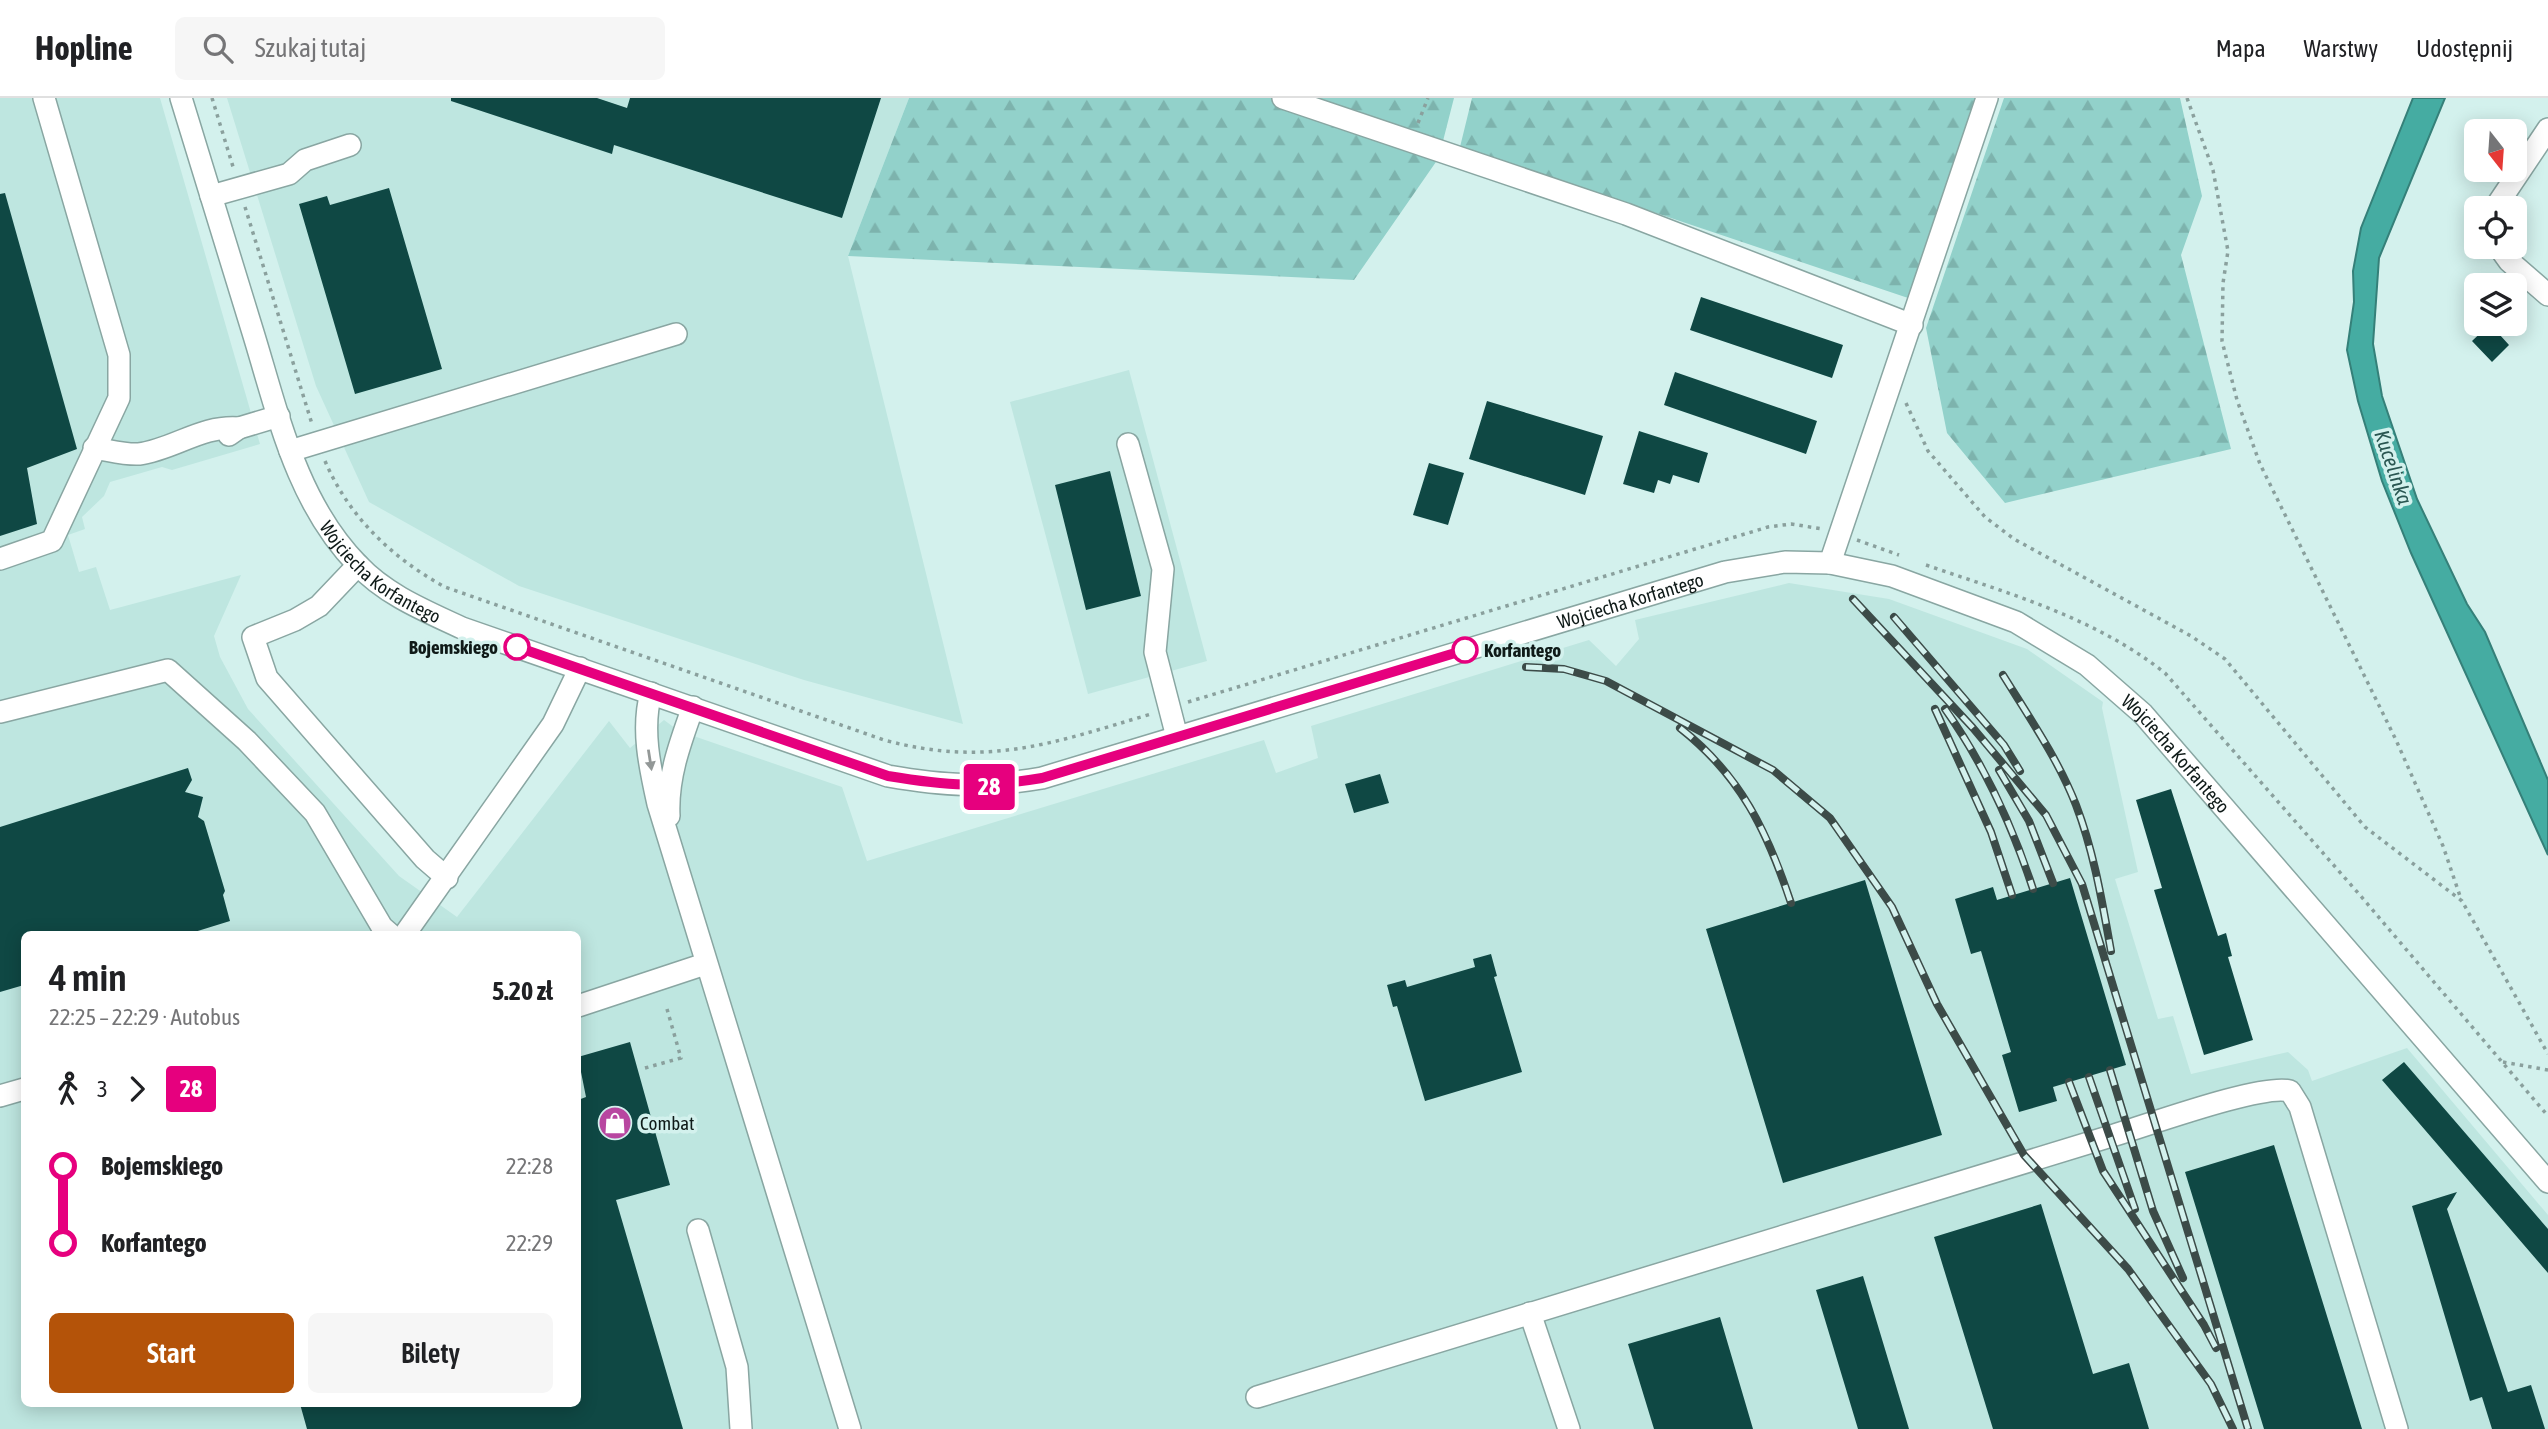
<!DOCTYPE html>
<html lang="pl">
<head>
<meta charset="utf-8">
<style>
  :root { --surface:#fff; --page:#f6f6f6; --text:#202124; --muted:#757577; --line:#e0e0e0; --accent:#b45309 }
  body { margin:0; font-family:"Asap Condensed",sans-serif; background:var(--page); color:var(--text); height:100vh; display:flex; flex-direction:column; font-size:26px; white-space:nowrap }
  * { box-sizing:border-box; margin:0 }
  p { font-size:23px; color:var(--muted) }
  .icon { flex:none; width:38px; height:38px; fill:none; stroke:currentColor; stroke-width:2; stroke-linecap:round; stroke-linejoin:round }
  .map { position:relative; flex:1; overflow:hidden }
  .sheet { position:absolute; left:21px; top:833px; width:560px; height:476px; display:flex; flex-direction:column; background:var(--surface); border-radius:10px; box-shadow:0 4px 18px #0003 }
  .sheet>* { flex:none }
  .badge { padding:0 14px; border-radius:5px; font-size:24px; line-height:46px }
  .needle { width:46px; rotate:163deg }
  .buttons { position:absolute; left:2464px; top:21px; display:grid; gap:14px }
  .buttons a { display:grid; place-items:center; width:63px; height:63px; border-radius:10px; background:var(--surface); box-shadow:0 4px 18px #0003; font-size:35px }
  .map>.badge { position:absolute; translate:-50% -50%; box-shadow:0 0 0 4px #fff }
  .legs { display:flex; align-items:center; gap:10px; height:77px; padding:0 28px; font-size:23px }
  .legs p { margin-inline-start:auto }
  .summary { display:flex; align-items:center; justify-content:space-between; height:119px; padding:0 28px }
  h1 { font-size:38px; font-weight:600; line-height:52px }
  .action { display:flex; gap:14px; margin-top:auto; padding:14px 28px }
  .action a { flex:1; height:80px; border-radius:10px; background:var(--accent); color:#fff; font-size:28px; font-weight:600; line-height:80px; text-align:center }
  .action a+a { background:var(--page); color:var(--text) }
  ul { padding:0 28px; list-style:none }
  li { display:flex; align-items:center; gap:24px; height:77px; font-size:26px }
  li i { display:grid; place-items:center; width:10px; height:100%; margin:0 9px; background:currentColor }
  li i::after { content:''; width:18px; height:18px; margin:-9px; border:5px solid; border-radius:50%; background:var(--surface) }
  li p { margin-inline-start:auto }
  li:first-child i { background:linear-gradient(#0000 50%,currentColor 0) }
  li:last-child i { background:linear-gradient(currentColor 50%,#0000 0) }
  header { display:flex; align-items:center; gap:42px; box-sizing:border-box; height:98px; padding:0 35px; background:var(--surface); border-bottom:2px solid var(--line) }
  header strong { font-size:33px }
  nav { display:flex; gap:38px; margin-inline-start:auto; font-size:24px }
  .search { width:490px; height:63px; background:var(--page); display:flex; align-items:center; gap:18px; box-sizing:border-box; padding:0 24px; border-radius:10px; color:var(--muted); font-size:26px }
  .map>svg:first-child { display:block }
  .built { fill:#bee6e0; fill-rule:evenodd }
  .forest { fill:url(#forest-firs) }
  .water { fill:#45aca2; stroke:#358079; stroke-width:2 }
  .building { fill:#0f4844 }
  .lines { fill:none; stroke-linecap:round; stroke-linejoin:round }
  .minor-casing { stroke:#89a6a2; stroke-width:24 }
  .path { stroke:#8aa09d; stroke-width:3.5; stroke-dasharray:3.5 5; stroke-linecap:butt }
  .minor { stroke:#fff; stroke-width:21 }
  .rail-casing { stroke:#3c4b48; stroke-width:8 }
  .rail { stroke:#d3f1ed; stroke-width:5; stroke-dasharray:16; stroke-linecap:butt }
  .oneway { fill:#939897 }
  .line-1-casing { stroke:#fff; stroke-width:16 }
  .line-1 { stroke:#e6007e; stroke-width:10 }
  .stop-1-dot { fill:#fff; stroke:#e6007e; stroke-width:3.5 }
  .labels { text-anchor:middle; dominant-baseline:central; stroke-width:7; stroke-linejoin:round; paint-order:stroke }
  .street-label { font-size:19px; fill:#0f1a18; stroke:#d3f1ed }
  .stop-label { font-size:19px; font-weight:bold; fill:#0f1a18; stroke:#d3f1ed; text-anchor:end }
  .poi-label { font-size:19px; fill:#0f1a18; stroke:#d3f1ed; text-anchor:start }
  .water-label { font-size:21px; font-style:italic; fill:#295651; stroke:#d3f1ed }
</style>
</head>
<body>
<header>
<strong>Hopline</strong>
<div class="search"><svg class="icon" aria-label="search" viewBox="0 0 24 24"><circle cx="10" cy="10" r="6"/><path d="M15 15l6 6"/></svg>Szukaj tutaj</div>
<nav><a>Mapa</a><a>Warstwy</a><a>Udostępnij</a></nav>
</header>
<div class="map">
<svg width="2548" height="1331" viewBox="0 0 2548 1331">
  <defs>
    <pattern id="forest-firs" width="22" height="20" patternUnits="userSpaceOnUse" patternTransform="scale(1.75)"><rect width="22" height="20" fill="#92d1ca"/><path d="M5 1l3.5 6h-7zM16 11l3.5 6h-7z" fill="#7db3ad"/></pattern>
  </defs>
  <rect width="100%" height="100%" fill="#d3f1ed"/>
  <path class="built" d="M0,0h160l100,346 -88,26 -10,-3 -52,15 -6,14 -22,21 3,12 -17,6 11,37 17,-5 14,43 131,-35 -27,61 6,21 28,52 151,167 58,41 152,-196 21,27 34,-28 15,11 163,56 25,74 397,-121 12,33 42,-15 -7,-32 278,-86 27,26 23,-27 -4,-19 154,-37 100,16 138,50 76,53 -1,6 36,164 -23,7 43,140 15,-3 18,58 97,-22 20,18 4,11 95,-33 141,167v214h-2548zM24,836h554v470h-554z
    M227,0h682l-61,158 115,468 -159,-44 -285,-94 -150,-84 -53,-116z
    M1129,272l78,291 -119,33 -78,-292z"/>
  <path class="forest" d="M909,0h366l163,61 -84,121 -506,-24z
    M1313,0h141l-11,43z
    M1472,0h511l-66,203 -457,-154z
    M2004,0h176l22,98 -21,59 50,194 -226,54 -58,-70 -21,-105z"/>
  <path class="water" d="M2413,0h32l-66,160 -6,86 9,52 35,103 50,105 18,28 63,148v75l-137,-302 -29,-72 -24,-80 -11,-51 7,-48 -1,-31 8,-43z"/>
  <path class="building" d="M451,0h146l30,10 3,-10h251l-39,120 -228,-73 -2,9 -161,-53z
    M389,90l53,181 -87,25 -56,-190 28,-8 3,9z
    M5,95l72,256 -50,19 10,56 -37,12v-342z
    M1701,199l142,48 -11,33 -142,-48z
    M2490,226l19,21 -17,17 -20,-21z
    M1675,274l142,49 -11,33 -142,-49z
    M1487,303l116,35 -18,59 -116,-36z
    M1639,333l69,22 -9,30 -26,-8 -3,9 -12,-4 -4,13 -31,-9z
    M1429,365l35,10 -16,52 -35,-10z
    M1110,373l31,125 -55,14 -31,-125z
    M188,670l4,12 -7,12 18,5 -5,20 6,4 21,70 -2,4 7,26 -42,13h-164v51l-24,7v-165z
    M1380,676l9,29 -35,10 -9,-29z
    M2171,691l47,147 8,-3 6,23 -4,1 25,83 -49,15 -50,-165 8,-2 -26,-88z
    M2070,780l56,187 -73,22 4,14 -38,11 -17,-57 9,-3 -30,-101 -10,3 -16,-55 38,-12 4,13z
    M1865,782l77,255 -159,48 -77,-254z
    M1491,856l6,22 -3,1 28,95 -97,29 -28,-95 -4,1 -6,-22 18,-5 2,7 68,-20 -2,-8z
    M630,944l40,143 -54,15 67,229h-376l-7,-25h278v-304l8,-3 -8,-40z
    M2404,964l144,167v44l-166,-193z
    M2274,1047l88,284h-98l-79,-257z
    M2457,1094l-10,17 61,183 23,-7 14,44h-53l-10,-32 -12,4 -58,-195z
    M2041,1106l52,170 36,-11 20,66h-156l-59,-192z
    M1863,1178l46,153h-51l-42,-139z
    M1720,1219l33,112h-99l-26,-85z"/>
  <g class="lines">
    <defs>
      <g id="minor">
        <path id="s1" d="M181,0c23,76 46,152 70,228 26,83 44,175 107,239 28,30 68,46 104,63l426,148c58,10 95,12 154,2l683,-206 60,-10 45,1 62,13 124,46 71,43 56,49 405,468"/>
        <path d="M1283,0l343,116 286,111"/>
        <path d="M211,98l78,-22 16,-14 45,-15"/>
        <path d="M2495,110l53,-79"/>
        <path d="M2499,149l10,14 39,34"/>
        <path d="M229,337l10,-7 40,-12"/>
        <path d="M1128,346l35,125 -8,83 22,85"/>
        <path d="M94,350c14,2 31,7 45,6 36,-5 62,-29 100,-26"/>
        <path d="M290,353l386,-117"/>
        <path d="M0,461l52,-18 67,-143v-43l-75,-257"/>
        <path d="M1830,465l157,-465"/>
        <path d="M358,467l-39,41 -24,14 -42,17 14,41 158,181 22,19"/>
        <path d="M651,595c-10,36 -1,75 7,111l192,625"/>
        <path d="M0,614l168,-42 79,71 68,72 67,114 8,7"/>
        <path d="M669,718c-2,-38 11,-73 24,-109"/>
        <path d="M405,836l148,-210 27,-56"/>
        <path d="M578,908l127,-42"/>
        <path d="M0,998l24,-7"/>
        <path d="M698,1132l39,137 4,62"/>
        <path d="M1530,1215l39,116"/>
        <path d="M1257,1299l851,-260c35,-10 154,-54 182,-46l10,16 97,322"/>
      </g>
    </defs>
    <use href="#minor" class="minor-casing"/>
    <path class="path" d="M212,0l22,72
      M2187,0l26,72 15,81 -5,32 -1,58 15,59 23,64 136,276 47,106 18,53
      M1418,25l10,-25
      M245,109l67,217
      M1906,305l22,48 57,66 29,22 177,97 34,23 140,168 97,74 86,153
      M325,363c24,56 67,97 120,126l439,153c104,28 169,3 267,-26
      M1857,442l42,15
      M1926,467c84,29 168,52 239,108l194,221 189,222
      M1188,604l580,-175 23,-3 32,5
      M2503,964l45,8
      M645,970l36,-10 -14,-49"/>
    <use href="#minor" class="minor"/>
    <defs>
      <path id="rail" d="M1853,501l120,129 73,87 36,69 166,545
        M1894,519l110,128 16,26
        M1526,569l38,2 42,12 167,89 57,48 62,89 45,97 87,151 104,114 83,115 22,45
        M2003,577c26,42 55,84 73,130 18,47 26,96 35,146
        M1935,611l56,123 21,63
        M1945,611c39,55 67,116 88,180
        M1680,630c61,48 87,103 111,175
        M1999,672l30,51 24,62
        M2110,972l43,141 30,67
        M2089,979l46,132
        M2069,984l34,89 101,154 12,23"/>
    </defs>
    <use href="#rail" class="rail-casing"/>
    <use href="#rail" class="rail"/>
  </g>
  <defs><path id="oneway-solid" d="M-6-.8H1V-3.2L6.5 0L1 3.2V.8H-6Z" transform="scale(1.75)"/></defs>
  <use class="oneway" href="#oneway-solid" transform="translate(650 662) rotate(81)"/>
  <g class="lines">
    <defs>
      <path id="line-1" d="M517,549l371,129c60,10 93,12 154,2l423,-128"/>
    </defs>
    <use href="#line-1" class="line-1-casing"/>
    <use href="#line-1" class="line-1"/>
  </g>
  <defs>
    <symbol id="shop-disc" viewBox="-11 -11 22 22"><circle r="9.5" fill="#b846a0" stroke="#d3f1ed"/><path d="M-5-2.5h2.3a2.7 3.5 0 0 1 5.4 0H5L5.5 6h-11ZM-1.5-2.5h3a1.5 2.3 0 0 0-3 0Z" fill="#fff"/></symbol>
  </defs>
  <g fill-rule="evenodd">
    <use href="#shop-disc" x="596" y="1006" width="38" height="38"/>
  </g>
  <g class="stop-1-dot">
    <circle cx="517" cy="549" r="12"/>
    <circle cx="1465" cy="552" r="12"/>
  </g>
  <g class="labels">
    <g class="street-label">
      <text stroke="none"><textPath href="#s1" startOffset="525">Wojciecha Korfantego</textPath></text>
      <text stroke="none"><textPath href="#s1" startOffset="1846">Wojciecha Korfantego</textPath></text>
      <text stroke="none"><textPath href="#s1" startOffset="2455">Wojciecha Korfantego</textPath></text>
    </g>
    <g class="stop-label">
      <text x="498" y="549">Bojemskiego</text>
      <text x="1484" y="552" text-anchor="start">Korfantego</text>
    </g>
    <g class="poi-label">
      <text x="640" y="1025">Combat</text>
    </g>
    <g class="water-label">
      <text transform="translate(2394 369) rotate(71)">Kucelinka</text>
    </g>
  </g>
</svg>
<div class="buttons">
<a><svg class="needle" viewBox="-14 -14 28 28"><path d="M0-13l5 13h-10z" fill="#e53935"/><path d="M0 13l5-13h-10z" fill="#757577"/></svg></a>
<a><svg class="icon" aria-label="locate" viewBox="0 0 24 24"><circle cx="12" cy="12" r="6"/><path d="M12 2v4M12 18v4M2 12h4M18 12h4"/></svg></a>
<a><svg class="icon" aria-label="layers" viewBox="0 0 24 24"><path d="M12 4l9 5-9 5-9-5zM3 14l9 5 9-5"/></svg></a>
</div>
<b class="badge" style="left:989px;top:689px;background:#e6007e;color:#fff">28</b>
<section class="sheet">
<div class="summary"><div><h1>4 min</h1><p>22:25 – 22:29 · Autobus</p></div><b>5.20 zł</b></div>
<div class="legs"><svg class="icon" aria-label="walk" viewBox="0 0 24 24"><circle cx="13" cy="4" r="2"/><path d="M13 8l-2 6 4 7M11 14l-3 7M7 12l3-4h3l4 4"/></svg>3<svg class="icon" aria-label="forward" viewBox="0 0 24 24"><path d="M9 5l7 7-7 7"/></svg><b class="badge" style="background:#e6007e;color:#fff">28</b></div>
<ul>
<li><i style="color:#e6007e"></i><b>Bojemskiego</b><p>22:28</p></li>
<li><i style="color:#e6007e"></i><b>Korfantego</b><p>22:29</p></li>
</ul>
<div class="action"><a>Start</a><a>Bilety</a></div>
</section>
</div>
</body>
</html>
